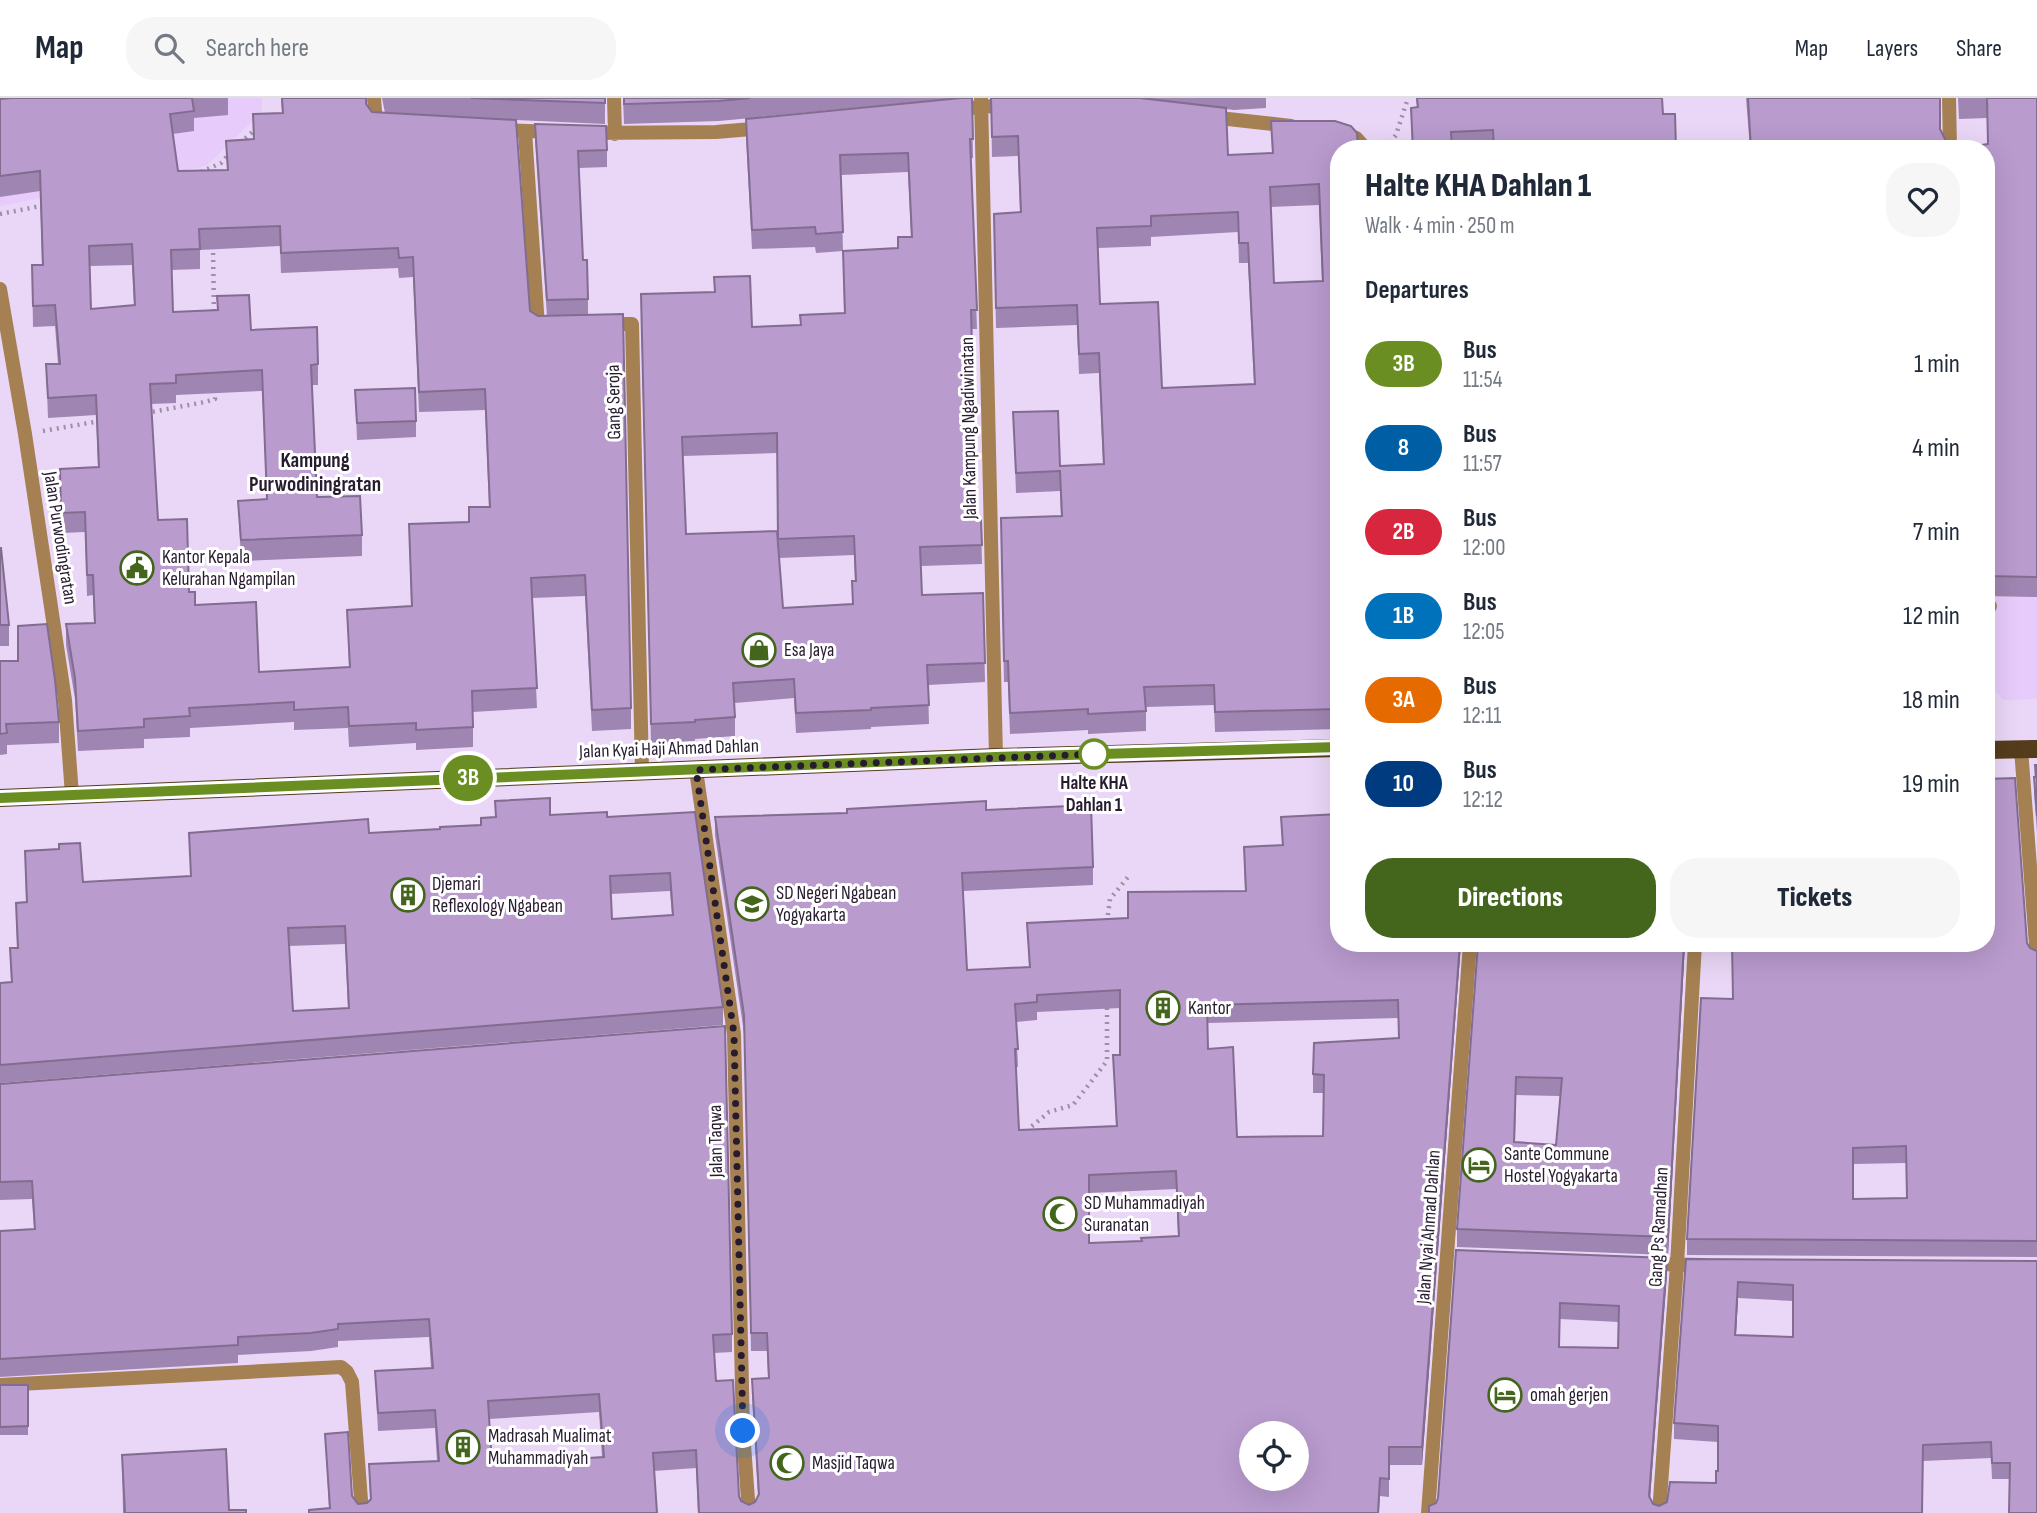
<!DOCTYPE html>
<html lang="en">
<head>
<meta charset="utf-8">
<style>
  :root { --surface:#fff; --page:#f6f6f7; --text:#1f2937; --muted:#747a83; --line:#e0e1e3; --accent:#43651c }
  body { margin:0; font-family:"Sofia Sans Condensed",sans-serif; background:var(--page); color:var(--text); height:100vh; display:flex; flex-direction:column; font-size:26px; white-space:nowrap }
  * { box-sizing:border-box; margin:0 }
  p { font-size:23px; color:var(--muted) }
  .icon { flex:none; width:38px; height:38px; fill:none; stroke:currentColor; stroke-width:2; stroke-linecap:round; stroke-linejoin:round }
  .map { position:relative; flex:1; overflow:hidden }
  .panel { position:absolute; left:1330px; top:42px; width:665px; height:812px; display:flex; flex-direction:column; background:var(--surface); border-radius:28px; box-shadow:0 7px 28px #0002 }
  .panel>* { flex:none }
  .badge { padding:0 14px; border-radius:23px; font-size:24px; line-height:46px }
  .controls { position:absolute; left:1239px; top:1323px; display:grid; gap:14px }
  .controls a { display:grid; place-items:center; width:70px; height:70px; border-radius:50%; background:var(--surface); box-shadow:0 7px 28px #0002; font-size:35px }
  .you { position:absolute; width:35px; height:35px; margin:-18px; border:5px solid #fff; border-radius:50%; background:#1a73e8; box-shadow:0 0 0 10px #1a73e833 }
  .map>.badge { position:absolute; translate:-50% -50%; box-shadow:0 0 0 4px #fff }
  h2 { padding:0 35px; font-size:26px; line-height:63px }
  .round { display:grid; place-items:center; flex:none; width:74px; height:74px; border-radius:28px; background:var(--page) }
  .summary { display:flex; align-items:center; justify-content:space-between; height:119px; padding:0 35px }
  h1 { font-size:33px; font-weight:800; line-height:52px }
  .cta { display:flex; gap:14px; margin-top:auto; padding:14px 35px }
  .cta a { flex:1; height:80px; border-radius:28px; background:var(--accent); color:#fff; font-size:28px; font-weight:800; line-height:80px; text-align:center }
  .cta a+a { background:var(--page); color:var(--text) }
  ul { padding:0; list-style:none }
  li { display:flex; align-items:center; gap:21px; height:84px; padding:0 35px }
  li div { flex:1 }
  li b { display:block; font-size:26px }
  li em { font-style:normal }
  li .badge { min-width:77px; font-weight:700; text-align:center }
  header { display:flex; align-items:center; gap:42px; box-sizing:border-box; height:98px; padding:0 35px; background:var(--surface); border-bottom:2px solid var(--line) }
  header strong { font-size:33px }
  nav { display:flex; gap:38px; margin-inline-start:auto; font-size:24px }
  .search { width:490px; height:63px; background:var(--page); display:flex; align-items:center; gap:18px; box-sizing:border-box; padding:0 24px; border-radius:28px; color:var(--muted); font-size:26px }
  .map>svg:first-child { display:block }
  .built { fill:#e7cbfb }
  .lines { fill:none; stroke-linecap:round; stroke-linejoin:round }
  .path { stroke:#9d8da8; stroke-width:4.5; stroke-dasharray:2 5; stroke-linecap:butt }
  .service { stroke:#a58053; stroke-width:14 }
  .minor { stroke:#a58053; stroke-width:14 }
  .tertiary { stroke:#a58053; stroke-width:14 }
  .primary { stroke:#553c1c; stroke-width:18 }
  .wall { fill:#9f85b1; fill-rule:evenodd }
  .shaded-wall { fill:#826c90 }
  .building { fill:#b99bce; stroke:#826c90; stroke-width:2; fill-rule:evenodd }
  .line-casing { stroke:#fff; stroke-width:16 }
  .line { stroke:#6b8e23; stroke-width:10 }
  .walk { stroke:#271b2f; stroke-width:7; stroke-dasharray:0 12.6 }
  .stop-dot { fill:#fff; stroke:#6b8e23; stroke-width:3.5 }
  .labels { text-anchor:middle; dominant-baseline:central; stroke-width:6; stroke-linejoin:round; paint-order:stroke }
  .street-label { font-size:19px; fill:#271b2f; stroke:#fff }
  .poi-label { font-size:19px; fill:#271b2f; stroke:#fff; text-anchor:start }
  .stop-label { font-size:19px; font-weight:bold; fill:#271b2f; stroke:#fff }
  .neighbourhood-label { font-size:21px; font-weight:bold; fill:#271b2f; stroke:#fff }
</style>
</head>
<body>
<header>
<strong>Map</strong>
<div class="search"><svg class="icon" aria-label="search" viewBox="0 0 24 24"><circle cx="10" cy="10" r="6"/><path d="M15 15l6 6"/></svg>Search here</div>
<nav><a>Map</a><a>Layers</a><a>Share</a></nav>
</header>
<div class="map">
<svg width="2037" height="1415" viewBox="0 0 2037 1415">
  <rect width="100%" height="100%" fill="#ead7f7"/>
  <path class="built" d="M0,0h262v14l-56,54 -206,40z
    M1986,146l51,1v454l-34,1 -8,-9 -9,-265z"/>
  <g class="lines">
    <path class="path" d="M240,45l17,-15
      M1386,50l10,-13 12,-37
      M201,74l20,-9 8,-9
      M0,116l46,-9
      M213,148l1,69
      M146,315l59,-11 10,-3v-9
      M43,333l57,-10
      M1107,824l3,-23 18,-22
      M1031,1035v-6l18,-15 24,-7 34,-44v-57"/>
    <path class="service" d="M1986,508h4"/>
    <path class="minor" d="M374,0l2,26h7
      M614,0l1,36
      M981,0l15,659
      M955,11l53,-4
      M1210,19l81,9
      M498,32l57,2
      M525,33l13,196 8,-1
      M589,35l127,-1 48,-4
      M1342,36l14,4 10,11
      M0,191l25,145 40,266 7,95
      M605,226h27l10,447
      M2021,651l16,209
      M696,672l38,264 9,397 6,82
      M1650,1166l53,1
      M0,1287l341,-18 6,5 5,10 10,131
      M1659,1415l18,-248 18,-322"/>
    <path class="tertiary" d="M1949,0l1,51
      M1428,1415l42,-570"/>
    <path class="primary" d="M1986,652l51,-1
      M0,700l996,-41 343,-9"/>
  </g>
  <path class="wall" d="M11,0h217v17l-34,3v13l-21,3 5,37 49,-1 -1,-29 27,-1v-26l29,-1 -1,-15h85v6l6,8 13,1 -3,-15h223v26l-89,-4 14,191 8,5h9l-12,-175v-17l72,26v17l-28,1 4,92 5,39v16l43,393v21l-39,2 -7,-135 -53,2 5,110 -64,4v35l-57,3v-7l-67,4 -1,-19 -54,2v-8l-104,6v9l-46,2v9l-66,3 -3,-52 -9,-54v-21l28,-1 -1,-28 -6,1 -2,-64 -24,1 -1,-64 38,-2 -2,-52 -48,3 -2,-54h12l-3,-38 -22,1 -1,-62h10l-2,-74 -40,6v-98zM280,148l1,27 117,-5 1,10 14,-1 6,135 66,-2 4,97 -20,15 -60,2 2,82 -64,4 2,57 -90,5 -64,-67 -37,-85 -7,-116 25,-1v-8l86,-4 5,108 -29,2 3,60 121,-5v-21l-45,-38 -5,-112h6v-21l-67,-34 -34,-34v14l-44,2 -2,-42 29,-1v-19zM132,167l2,41 -43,3 -1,-43z
    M623,0h334l-238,23 -95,3z
    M972,0l1,60h-2l6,171h-5v37h-2l2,69 -6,1 3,84h12l1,44 -61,2 1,29 61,-2 2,89 -57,3 1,39 -58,3v2l-75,4 -2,-35 -59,5v33l-40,3v2l-44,2 -10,-429 111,13 48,-2 44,-12 -1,-62 -27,2 -1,-6 -63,2 -6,-111v-19zM908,74l3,65h-13v12l-55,2 -2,-76zM777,355l1,90 -92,-9 -3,-78zM854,457l1,26h-3v23l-69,4 -4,-50z
    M991,0h275v10l-32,2 -8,-1 2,46 44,-2 -1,-32 68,28v580l-124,3 -1,-27 -68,2v24l-58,3v-4l-78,4 -2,-52h-4l-3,-144 60,-22 -1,-25 -44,2 -3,-81 47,54 43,-2 -4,-91 -20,1 -2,-49 -81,3 -2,-94 26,-22 -2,-56 -26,1zM1319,107l3,76 -48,2 -4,-76zM1238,134l1,31h9l6,121 -92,4 -62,-84 -2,-56 53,-2v-9z
    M1416,0h246l1,16 13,35h-264l-1,-41h6z
    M1746,0h194v31l6,12v8h-196z
    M1958,0h79v499l-51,-1 2,-118h5l1,-51h-8v-82h2v-50h-2v-146l2,-5 -1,-26 -28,1z
    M355,292l61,31v16l-59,3z
    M0,450l9,77v21h-9z
    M0,563l59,61v21l-52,2v9l-7,1z
    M2035,667h2v67l-3,-39z
    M495,703l55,14 57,2 88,-5 28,195v18l-723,58v-100l11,-1 -1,-34h7l-1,-45 10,-1 -1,-51 58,31 108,-6 -2,-43h180l71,-4 41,-4 14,-8zM670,793l2,24 -60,4 -1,-25zM345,846l3,65 -55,2 -4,-65z
    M986,712l107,57v18l-130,6 4,79 62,-3 -2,-44 101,-5 117,-27 -1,-44 38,-2 -1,-28 180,126 -39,522h-33v32l-9,-1 -1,17h-681l-2,-45 -42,3 -325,37 -4,-74 27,62 6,8 9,-1 3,-4 -1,-35 68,-3 -2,-33 -57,3 -3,-60 56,-3 -2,-31 -91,4v6l-27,4 -73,4v8l-238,14v-146l34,-2 -2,-30 -32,1v-116l732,250v18l-18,1 2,28 23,115 2,5 8,4 6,-3 3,-6 -6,-99v-18l16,-1 -1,-27h-16l-7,-318 -29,-198v-18zM1120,910v47h-7l3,71 -97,4 -3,-63h2l-2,-45 21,-2v-8zM1398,920l1,21 -86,35v19h11l-1,43 -86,1 -29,-88v-26zM1176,1091l2,47 -37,5 -52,2v-50zM599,1314l3,45 -110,7 -3,-45z
    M1478,845h207l-17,312 -211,-8v-18zM1516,997l44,1 -4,49 -41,-3z
    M2027,845l3,5 7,3v306l-350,-2v-16l46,-240zM1906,1065v35l-53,1v-35z
    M1456,1152l211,24 -17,224 3,6 6,2 57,-23 2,-12v-29l-44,-3v-16l12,-164 351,2 -27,218h-18l-1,-21 -68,3v52l-487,-10 2,-5zM1738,1200l55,3v36l-57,-2zM1560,1221l59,3 -1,26 -59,-1z
    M0,1287h28v50h-28z
    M122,1357l107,55 17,3h-123z"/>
  <path class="shaded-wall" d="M1460,845h1l-39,522v-18z
    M1684,845h1l-17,312v-18z
    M1667,1160v16l-18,238v-16z
    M1738,1184v16l-3,53v-16z"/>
  <path class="building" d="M11,0h181l2,13 -24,3 8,57 50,-1 -2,-29 28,-2 -1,-25 30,-1 -1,-15h84v6l6,8 144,8 14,191 8,5 85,-2 8,394 -39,2 -7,-135 -54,3 6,110 -65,3 1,36 -57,3v-7l-67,3 -1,-19 -54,3v-8l-105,6 1,8 -46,3v8l-66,4 -3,-53 -9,-54 29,-1 -2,-48h-6l-2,-63 -24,1 -1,-44 39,-2 -3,-72 -48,3 -2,-34h14l-5,-59 -22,1 -1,-41h11l-3,-94 -40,5v-77zM280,128l1,27 117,-5 1,10 14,-1 6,135 66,-3 5,118h-21v15l-60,2 3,82 -65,4 3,57 -91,5 -3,-70 -61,3v-13h-6l-2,-73 -29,1 -8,-136 26,-1v-8l86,-5 5,129 -29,2 3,39 121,-5 -2,-39 -43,1 -6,-132 7,-1 -1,-37 -66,3 -2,-35 -32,1 1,14 -45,2 -2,-62 29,-1 -1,-20zM132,146l3,61 -44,4 -2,-63z
    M471,0h134v5z
    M624,0h126l-31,3 -91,3h-4z
    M961,0h11l1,41h-3l7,171h-6l1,37h-3l3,69h-7l4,104h12l1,25 -62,2 2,48 61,-2 2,70 -58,2 2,40 -58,3v2l-75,3 -2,-34 -61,4 2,34 -40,3v2l-44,2 -10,-430 74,-2 -1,-15 36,-1 2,51 49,-2 -1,-10 45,-2 -2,-62 55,-3v-11h14l-4,-84 -68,2 3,77 -27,2 -1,-7 -63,3 -6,-111zM777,335l1,106 76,-3 2,45h-4l1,23 -70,4 -6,-77 -91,3 -4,-97z
    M991,0h149l86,10 2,47 45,-2 -2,-32h64l16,5 6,7 1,16h-19v560l-124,3 -1,-27 -70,2 2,24 -58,3v-5l-78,4 -2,-52h-4l-3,-143 61,-2 -2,-45 -44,2 -3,-61 45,-1 2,55 44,-2 -5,-111 -20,1 -2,-49 -81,3 -2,-94 27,-2 -3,-76 -26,1zM1319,86l4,97 -49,2 -4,-96zM1238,114l1,31h9l7,141 -93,4 -4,-86 -58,2 -3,-76 54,-2v-10z
    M1417,0h245l1,16h12l1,35h-182l-1,-19 -42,2 1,17h-39l-2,-41 7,-1z
    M1748,0h192v31l6,12 -52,2v6h-71v-4l-47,2v2h-25z
    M1987,0h50v479l-51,-1 2,-98h5l1,-71h-8v-62h3l-1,-71h-2v-125h-4l-1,-4 7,-1z
    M535,26l71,2 1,24 -29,1 5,109h4l1,39 -41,1z
    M415,290l1,33 -59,2 -2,-33z
    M0,450h1l8,77h-9z
    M47,526l8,56 4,42 -53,2 1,9 -7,1v-73h18v-35z
    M2035,667h2v51l-3,-39h2z
    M2015,680l12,165 3,5 7,3v290l-350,-2 14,-241 32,1 -1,-56h254v-164zM1906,1048l1,52 -54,1v-51z
    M550,700v17l57,-3v5l88,-5 28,195 -723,58v-82l12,-1 -2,-34h8l-2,-45 11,-1 -2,-51 34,-2v-5l21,-1 3,39 108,-6 -2,-43 179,-14 1,14 71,-4v-2l41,-2v-7l15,-1 -1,-16zM670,775l3,42 -61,4 -2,-43zM345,828l4,82 -56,3 -5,-83z
    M986,703v9l105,-5 2,62 -131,6 5,97 63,-3 -3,-44 101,-5v-26l118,-1 -2,-44 39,-2 -2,-28 58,-3v129h121l-38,504h-33v32l-9,-1 -2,35h-679l-3,-63 -43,3 4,60h-348v-3l21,-2 -5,-74 23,-2 4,64 6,8 9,-1 4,-4 -2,-35 70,-3 -4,-51 -57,3 -3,-42 58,-3 -4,-49 -91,5v5l-27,4 -73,4v8l-238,14v-128l35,-2 -3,-48 -32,1v-98l725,-58 7,308 -19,1 3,46 17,-1 6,116 2,5 8,4 6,-3 4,-8 -7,-115 17,-1 -2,-45h-16l-7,-318 -29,-198 132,-4v-4zM1120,892v65h-7l4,71 -98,4 -4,-81h3l-3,-45 22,-2v-7zM1398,902l1,38 -85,5 -1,31 11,1 -1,61 -86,1 -4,-90 -25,2 -1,-44zM1176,1073l3,65 -38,2 1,3 -53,2v-68zM599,1296l5,63 -112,7 -4,-63zM1251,1335h46v46h-46z
    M1478,845h206l-16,294 -211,-8zM1516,979l46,1 -6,67 -42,-3z
    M1456,1152l211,8 -18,238 4,8 6,2 8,-4 3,-20 46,1v-12h2v-45l-44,-3 12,-164 351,2v252h-28l1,-50h-18l-1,-21 -68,3 -1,68h-493v-7l7,-3 2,-5zM1738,1184l55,3v52l-58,-2zM1560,1205l59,3 -1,42 -59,-1z
    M0,1287h28v41l-28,1z
    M226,1351l3,61h17v3h-121l-3,-58z"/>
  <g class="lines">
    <defs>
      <path id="line" d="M0,700l996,-41 343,-10"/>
    </defs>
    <use href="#line" class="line-casing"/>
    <use href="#line" class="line"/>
    <path class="walk" d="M743,1333l-9,-397 -38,-264 398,-16"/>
  </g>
  <defs>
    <symbol id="civic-ring" viewBox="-11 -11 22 22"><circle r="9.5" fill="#fff" stroke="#43651c" stroke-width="1.5"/><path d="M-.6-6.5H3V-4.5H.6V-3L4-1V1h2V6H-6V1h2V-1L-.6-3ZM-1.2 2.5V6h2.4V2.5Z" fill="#43651c"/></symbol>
    <symbol id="shop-ring" viewBox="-11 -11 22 22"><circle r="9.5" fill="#fff" stroke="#43651c" stroke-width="1.5"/><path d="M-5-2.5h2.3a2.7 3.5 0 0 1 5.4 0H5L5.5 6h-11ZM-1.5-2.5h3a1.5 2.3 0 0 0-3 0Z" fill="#43651c"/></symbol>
    <symbol id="building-ring" viewBox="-11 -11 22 22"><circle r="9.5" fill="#fff" stroke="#43651c" stroke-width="1.5"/><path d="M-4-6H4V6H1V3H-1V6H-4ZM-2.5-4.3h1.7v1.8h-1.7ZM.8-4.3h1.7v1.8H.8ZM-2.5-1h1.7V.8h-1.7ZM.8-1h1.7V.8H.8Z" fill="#43651c"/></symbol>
    <symbol id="school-ring" viewBox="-11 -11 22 22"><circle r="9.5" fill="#fff" stroke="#43651c" stroke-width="1.5"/><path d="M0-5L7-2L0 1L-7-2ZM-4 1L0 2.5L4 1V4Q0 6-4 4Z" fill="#43651c"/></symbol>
    <symbol id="hotel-ring" viewBox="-11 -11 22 22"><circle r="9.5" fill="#fff" stroke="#43651c" stroke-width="1.5"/><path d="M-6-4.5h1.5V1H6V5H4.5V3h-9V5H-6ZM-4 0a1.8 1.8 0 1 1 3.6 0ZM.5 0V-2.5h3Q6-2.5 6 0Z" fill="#43651c"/></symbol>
    <symbol id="mosque-ring" viewBox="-11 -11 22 22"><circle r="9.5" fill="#fff" stroke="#43651c" stroke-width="1.5"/><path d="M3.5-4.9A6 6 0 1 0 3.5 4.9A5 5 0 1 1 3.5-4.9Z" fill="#43651c"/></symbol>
  </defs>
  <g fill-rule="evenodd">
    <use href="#civic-ring" x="118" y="451" width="38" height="38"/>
    <use href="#shop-ring" x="740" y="533" width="38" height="38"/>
    <use href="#building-ring" x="389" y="778" width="38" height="38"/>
    <use href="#school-ring" x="733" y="787" width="38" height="38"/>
    <use href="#building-ring" x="1144" y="891" width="38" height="38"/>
    <use href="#hotel-ring" x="1460" y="1048" width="38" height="38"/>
    <use href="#mosque-ring" x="1041" y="1097" width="38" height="38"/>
    <use href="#hotel-ring" x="1486" y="1278" width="38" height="38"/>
    <use href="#building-ring" x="444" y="1330" width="38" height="38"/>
    <use href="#mosque-ring" x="768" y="1346" width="38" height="38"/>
  </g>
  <circle class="stop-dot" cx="1094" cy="656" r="14"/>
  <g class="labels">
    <g class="street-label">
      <text transform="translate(614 304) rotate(-91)">Gang Seroja</text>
      <text transform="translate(969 330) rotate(-91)">Jalan Kampung Ngadiwinatan</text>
      <text transform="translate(60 440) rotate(81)">Jalan Purwodingratan</text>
      <text transform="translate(669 651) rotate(-2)">Jalan Kyai Haji Ahmad Dahlan</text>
      <text transform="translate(716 1043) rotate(-91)">Jalan Taqwa</text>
      <text transform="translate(1429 1129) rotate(-86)">Jalan Nyai Ahmad Dahlan</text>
      <text transform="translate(1659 1129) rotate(-87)">Gang Ps Ramadhan</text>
    </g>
    <g class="poi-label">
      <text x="162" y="459">Kantor Kepala<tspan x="162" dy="22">Kelurahan Ngampilan</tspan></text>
      <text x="784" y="552">Esa Jaya</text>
      <text x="432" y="786">Djemari<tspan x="432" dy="22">Reflexology Ngabean</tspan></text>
      <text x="776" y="795">SD Negeri Ngabean<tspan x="776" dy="22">Yogyakarta</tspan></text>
      <text x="1188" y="910">Kantor</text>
      <text x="1504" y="1056">Sante Commune<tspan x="1504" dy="22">Hostel Yogyakarta</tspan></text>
      <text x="1084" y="1105">SD Muhammadiyah<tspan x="1084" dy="22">Suranatan</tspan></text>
      <text x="1530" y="1297">omah gerjen</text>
      <text x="488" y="1338">Madrasah Mualimat<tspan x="488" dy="22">Muhammadiyah</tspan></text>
      <text x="812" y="1365">Masjid Taqwa</text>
    </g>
    <g class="stop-label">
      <text x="1094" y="685">Halte KHA<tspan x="1094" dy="22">Dahlan 1</tspan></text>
    </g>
    <g class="neighbourhood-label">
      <text x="315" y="362">Kampung<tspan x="315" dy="24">Purwodiningratan</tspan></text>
    </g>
  </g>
</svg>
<div class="controls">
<a><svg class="icon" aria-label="locate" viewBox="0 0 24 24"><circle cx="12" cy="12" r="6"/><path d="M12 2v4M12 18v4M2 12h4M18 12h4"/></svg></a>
</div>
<div class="you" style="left:743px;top:1333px"></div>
<b class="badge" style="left:468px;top:680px;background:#6b8e23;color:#fff">3B</b>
<section class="panel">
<div class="summary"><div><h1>Halte KHA Dahlan 1</h1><p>Walk · 4 min · 250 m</p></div><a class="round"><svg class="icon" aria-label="heart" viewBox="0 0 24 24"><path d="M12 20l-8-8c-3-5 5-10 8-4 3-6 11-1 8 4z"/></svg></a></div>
<h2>Departures</h2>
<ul>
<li><span class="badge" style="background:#6b8e23;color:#fff">3B</span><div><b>Bus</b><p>11:54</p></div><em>1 min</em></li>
<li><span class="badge" style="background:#005ea5;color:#fff">8</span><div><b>Bus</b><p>11:57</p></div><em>4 min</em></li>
<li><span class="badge" style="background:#d7263d;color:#fff">2B</span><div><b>Bus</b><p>12:00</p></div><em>7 min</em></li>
<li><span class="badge" style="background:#0072bc;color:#fff">1B</span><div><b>Bus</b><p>12:05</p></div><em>12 min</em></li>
<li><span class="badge" style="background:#e56a00;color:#fff">3A</span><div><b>Bus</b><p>12:11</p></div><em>18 min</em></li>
<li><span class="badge" style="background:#003b80;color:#fff">10</span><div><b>Bus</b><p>12:12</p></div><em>19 min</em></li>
</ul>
<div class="cta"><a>Directions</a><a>Tickets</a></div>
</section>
</div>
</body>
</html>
